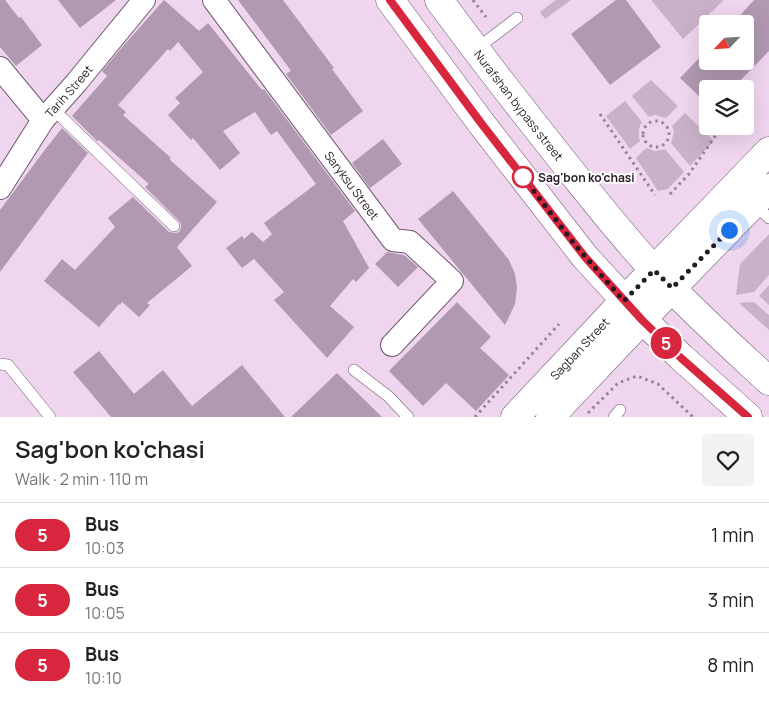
<!DOCTYPE html>
<html lang="en">
<head>
<meta charset="utf-8">
<style>
  :root { --surface:#fff; --page:#f2f2f2; --text:#222; --muted:#767676; --line:#e0e0e0 }
  body { margin:0; font-family:Manrope,sans-serif; background:var(--page); color:var(--text); height:100vh; display:flex; flex-direction:column; font-size:19px; white-space:nowrap }
  * { box-sizing:border-box; margin:0 }
  p { font-size:16px; color:var(--muted) }
  .icon { flex:none; width:28px; height:28px; fill:none; stroke:currentColor; stroke-width:2; stroke-linecap:round; stroke-linejoin:round }
  .map { position:relative; height:417px; overflow:hidden }
  .sheet { display:flex; flex-direction:column; background:var(--surface); flex:1 }
  .sheet>* { flex:none }
  .badge { padding:0 10px; border-radius:16px; font-size:18px; line-height:32px }
  .needle { width:32px; rotate:245deg }
  .controls { position:absolute; left:699px; top:15px; display:grid; gap:10px }
  .controls a { display:grid; place-items:center; width:55px; height:55px; border-radius:5px; background:var(--surface); box-shadow:0 5px 20px #0002; font-size:25px }
  .you { position:absolute; width:25px; height:25px; margin:-12px; border:4px solid #fff; border-radius:50%; background:#1a73e8; box-shadow:0 0 0 8px #1a73e833 }
  .map>.badge { position:absolute; translate:-50% -50%; box-shadow:0 0 0 2px #fff }
  .round { display:grid; place-items:center; flex:none; width:52px; height:52px; border-radius:5px; background:var(--page) }
  .head { display:flex; align-items:center; justify-content:space-between; height:85px; padding:0 15px }
  h1 { font-size:24px; font-weight:600; line-height:38px }
  ul { padding:0; list-style:none }
  li { display:flex; align-items:center; gap:15px; height:65px; padding:0 15px; border-top:1px solid var(--line) }
  li div { flex:1 }
  li b { display:block; font-size:19px }
  li em { font-style:normal }
  li .badge { min-width:55px; font-weight:700; text-align:center }
  .map>svg:first-child { display:block }
  .green { fill:#c9b2c9 }
  .building { fill:#b199b1 }
  .lines { fill:none; stroke-linecap:round; stroke-linejoin:round }
  .service-casing { stroke:#705b71; stroke-width:12 }
  .minor-casing { stroke:#705b71; stroke-width:24 }
  .primary-casing { stroke:#705b71; stroke-width:29 }
  .path { stroke:#968495; stroke-width:3; stroke-dasharray:2.5 4; stroke-linecap:butt }
  .service { stroke:#fff; stroke-width:11 }
  .minor { stroke:#fff; stroke-width:22 }
  .primary { stroke:#fff; stroke-width:28 }
  .line-casing { stroke:#fff; stroke-width:11 }
  .line { stroke:#d7263d; stroke-width:8 }
  .walk { stroke:#241b24; stroke-width:5; stroke-dasharray:0 9 }
  .stop-dot { fill:#fff; stroke:#d7263d; stroke-width:2.5 }
  .labels { text-anchor:middle; dominant-baseline:central; stroke-width:4; stroke-linejoin:round; paint-order:stroke }
  .street-label { font-size:12px; fill:#241b24; stroke:#fff }
  .stop-label { font-size:12px; font-weight:bold; fill:#241b24; stroke:#fff; text-anchor:start }
</style>
</head>
<body>
<div class="map">
<svg width="769" height="417" viewBox="0 0 769 417">
  <rect width="100%" height="100%" fill="#efd5ee"/>
  <path class="green" d="M556,0h15l-26,19 -5,-7z
    M651,0h73l-41,39z
    M651,80l27,26 -12,12 -11,-3 -6,2 -17,-21z
    M625,101l17,21c-4,6 -4,12 -2,19l-10,8 -24,-33z
    M685,113l29,28 -24,25 -19,-23 3,-11 -2,-6z
    M646,148l9,3 10,-2 19,23 -16,17 -10,2 -22,-33z
    M769,234v41l-15,17 -18,3 4,-31z
    M769,285v20l-10,-9z
    M754,302l15,13v15l-30,-27z"/>
  <path class="building" d="M0,0h5l14,18 2,-1 21,28 -26,21 -16,-19z
    M58,0h58l-36,28z
    M164,0l35,31 9,-8 54,67 2,-1 91,122 -12,10 26,47 -13,14 -3,-3 -23,27 24,21 -27,31 -53,-58 10,-8 -30,-33 -12,9 -16,-20 16,-12 2,3 8,-7 11,10 9,-8 -8,-11 52,-39 -39,-53 -6,4 -16,-23 -32,19 17,22 -20,17 -27,-32 -2,2 -23,-25 12,-12 -5,-5 28,-26 -25,-30 -8,9 -2,-2 -50,56 8,7 -3,3 48,43 -2,1 48,43 -40,45 15,19 -45,37 3,2 -11,12 -17,-15 -2,3 -1,-1 -20,23 -55,-46 18,-22 13,11 40,-43 -7,-9 25,-21 36,35 7,1 3,-1 2,-4v-4l-2,-3 -34,-34 4,-3 -50,-44 -2,1 -25,-25 35,-40 -5,-5 22,-26z
    M238,0h45l51,68 -2,1 31,42 -32,24 -45,-61 5,-3 -5,-7z
    M616,0h10l35,47 -51,38 -39,-51z
    M754,0h15v51l-37,38h-24v16l-28,-27 28,-29v12h37v-37h-13z
    M62,128l26,25 -88,119v-62l44,-59z
    M383,139l19,25 -32,24 -18,-25z
    M453,191l56,69 6,14 2,14 -2,16 -10,21 -87,-106z
    M387,252l17,3 14,12 -20,20 -23,-23z
    M457,302l34,35 -11,11 29,27 -33,36 -30,-28 -23,23 -34,-35z
    M99,351l35,43 29,-24 29,36 50,-41 43,52h-174l-38,-45z
    M337,373l45,44h-91z"/>
  <g class="lines">
    <defs>
      <path id="service" d="M475,50l42,-32
        M53,109l121,117
        M754,204l15,14
        M0,364l8,1 42,52
        M354,370l34,26 20,21
        M614,417l6,-7"/>
      <g id="minor">
        <path id="s1" d="M214,0l179,240 17,2 42,39 -60,64"/>
        <path d="M0,68l43,52"/>
        <path id="s2" d="M0,188l43,-68 33,-37 68,-83"/>
      </g>
      <g id="primary">
        <path d="M390,0l91,123 104,134 58,63 38,37 67,60"/>
        <path id="s3" d="M439,0c41,56 84,111 127,165 29,36 57,72 88,105 36,39 76,75 115,111"/>
        <path id="s4" d="M515,417l109,-116 145,-150"/>
        <path d="M550,417l122,-129 97,-100"/>
      </g>
    </defs>
    <use href="#service" class="service-casing"/>
    <use href="#minor" class="minor-casing"/>
    <use href="#primary" class="primary-casing"/>
    <path class="path" d="M473,0l13,17
      M600,114l55,81
      M643 134a13 13 0 1 1 26 0a13 13 0 1 1-26 0Z
      M670,194l19,-20 27,-39
      M588,413l30,-30 19,-7 21,8 35,33
      M475,417l84,-93"/>
    <use href="#service" class="service"/>
    <use href="#minor" class="minor"/>
    <use href="#primary" class="primary"/>
  </g>
  <g class="lines">
    <defs>
      <path id="line" d="M390,0l91,123 104,134 57,63 39,38 67,59"/>
    </defs>
    <use href="#line" class="line-casing"/>
    <use href="#line" class="line"/>
    <path class="walk" d="M523,177l53,69 48,55 30,-31 18,18 57,-58"/>
  </g>
  <circle class="stop-dot" cx="523" cy="177" r="10"/>
  <g class="labels">
    <g class="street-label">
      <text stroke="none"><textPath href="#s2" startOffset="119">Tarih Street</textPath></text>
      <text stroke="none"><textPath href="#s3" startOffset="132">Nurafshan bypass street</textPath></text>
      <text stroke="none"><textPath href="#s1" startOffset="231">Saryksu Street</textPath></text>
      <text stroke="none"><textPath href="#s4" startOffset="94">Sagban Street</textPath></text>
    </g>
    <g class="stop-label">
      <text x="538" y="177">Sag'bon ko'chasi</text>
    </g>
  </g>
</svg>
<div class="controls">
<a><svg class="needle" viewBox="-14 -14 28 28"><path d="M0-13l5 13h-10z" fill="#e53935"/><path d="M0 13l5-13h-10z" fill="#767676"/></svg></a>
<a><svg class="icon" aria-label="layers" viewBox="0 0 24 24"><path d="M12 4l9 5-9 5-9-5zM3 14l9 5 9-5"/></svg></a>
</div>
<div class="you" style="left:729px;top:230px"></div>
<b class="badge" style="left:666px;top:343px;background:#d7263d;color:#fff">5</b>
</div>
<section class="sheet">
<div class="head"><div><h1>Sag'bon ko'chasi</h1><p>Walk · 2 min · 110 m</p></div><a class="round"><svg class="icon" aria-label="heart" viewBox="0 0 24 24"><path d="M12 20l-8-8c-3-5 5-10 8-4 3-6 11-1 8 4z"/></svg></a></div>
<ul>
<li><span class="badge" style="background:#d7263d;color:#fff">5</span><div><b>Bus</b><p>10:03</p></div><em>1 min</em></li>
<li><span class="badge" style="background:#d7263d;color:#fff">5</span><div><b>Bus</b><p>10:05</p></div><em>3 min</em></li>
<li><span class="badge" style="background:#d7263d;color:#fff">5</span><div><b>Bus</b><p>10:10</p></div><em>8 min</em></li>
</ul>
</section>
</body>
</html>
